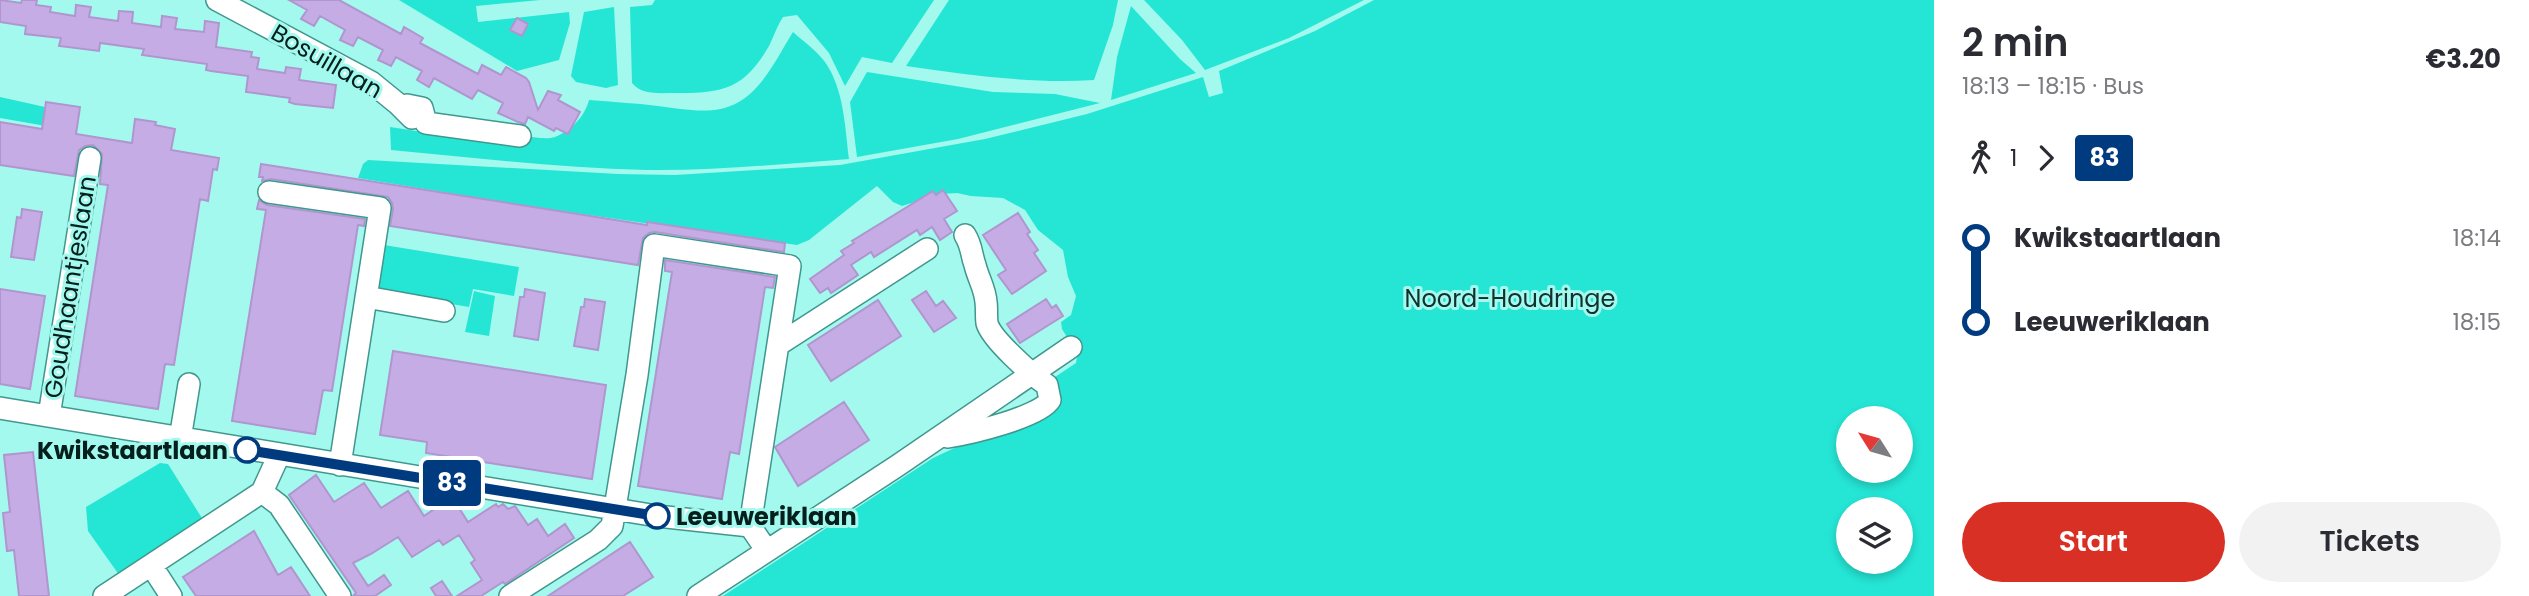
<!DOCTYPE html>
<html lang="en">
<head>
<meta charset="utf-8">
<style>
  :root { --surface:#fff; --page:#f2f2f3; --text:#2b2b33; --muted:#7c7c81; --accent:#d93025 }
  body { margin:0; font-family:Poppins,sans-serif; background:var(--page); color:var(--text); height:100vh; display:flex; flex-direction:column; font-size:26px; white-space:nowrap }
  * { box-sizing:border-box; margin:0 }
  p { font-size:23px; color:var(--muted) }
  .icon { flex:none; width:38px; height:38px; fill:none; stroke:currentColor; stroke-width:2; stroke-linecap:round; stroke-linejoin:round }
  .map { position:relative; flex:1; overflow:hidden }
  .details { display:flex; flex-direction:column; background:var(--surface); width:595px }
  .details>* { flex:none }
  .badge { padding:0 14px; border-radius:5px; font-size:24px; line-height:46px }
  .needle { width:46px; rotate:307deg }
  .fabs { position:absolute; left:1836px; top:406px; display:grid; gap:14px }
  .fabs a { display:grid; place-items:center; width:77px; height:77px; border-radius:50%; background:var(--surface); box-shadow:0 4px 10px #0003; font-size:35px }
  .map>.badge { position:absolute; translate:-50% -50%; box-shadow:0 0 0 4px #fff }
  .legs { display:flex; align-items:center; gap:10px; height:77px; padding:0 28px; font-size:23px }
  .legs p { margin-inline-start:auto }
  .overview { display:flex; align-items:center; justify-content:space-between; height:119px; padding:0 28px }
  h1 { font-size:38px; font-weight:600; line-height:52px }
  .primary-button { display:flex; gap:14px; margin-top:auto; padding:14px 28px }
  .primary-button a { flex:1; height:80px; border-radius:42px; background:var(--accent); color:#fff; font-size:28px; font-weight:600; line-height:80px; text-align:center }
  .primary-button a+a { background:var(--page); color:var(--text) }
  ul { padding:0 28px; list-style:none }
  li { display:flex; align-items:center; gap:24px; height:84px; font-size:26px }
  li i { display:grid; place-items:center; width:10px; height:100%; margin:0 9px; background:currentColor }
  li i::after { content:''; width:18px; height:18px; margin:-9px; border:5px solid; border-radius:50%; background:var(--surface) }
  li p { margin-inline-start:auto }
  li:first-child i { background:linear-gradient(#0000 50%,currentColor 0) }
  li:last-child i { background:linear-gradient(currentColor 50%,#0000 0) }
  main { display:flex; flex:1; min-height:0 }
  .map>svg:first-child { display:block }
  .green { fill:#25e6d5; fill-rule:evenodd }
  .building { fill:#c6ace5; stroke:#b096ce; stroke-width:2 }
  .lines { fill:none; stroke-linecap:round; stroke-linejoin:round }
  .minor-casing { stroke:#40978e; stroke-width:24 }
  .minor { stroke:#fff; stroke-width:21 }
  .line-1-casing { stroke:#fff; stroke-width:16 }
  .line-1 { stroke:#003b80; stroke-width:10 }
  .stop-1-dot { fill:#fff; stroke:#003b80; stroke-width:3.5 }
  .labels { text-anchor:middle; dominant-baseline:central; stroke-width:6; stroke-linejoin:round; paint-order:stroke }
  .street-label { font-size:24px; fill:#041f1c; stroke:#a3f9ee }
  .park-label { font-size:24px; fill:#10312e; stroke:#a3f9ee }
  .stop-label { font-size:24px; font-weight:bold; fill:#041f1c; stroke:#a3f9ee; text-anchor:end }
</style>
</head>
<body>
<main>
<div class="map">
<svg width="1934" height="596" viewBox="0 0 1934 596">
  <rect width="100%" height="100%" fill="#a3f9ee"/>
  <path class="green" d="M399,0h141l-64,6 2,16 91,-10 1,11 -11,37 -42,11z
    M655,0h279l-42,63 -30,-6 -17,29 -16,-33 -32,-38 -14,2c-6,9 -9,19 -14,29 -26,45 -48,47 -96,47 -15,0 -31,2 -41,-10l-2,-76 22,-2z
    M949,0h169l-5,25 -19,55c-64,4 -125,-5 -188,-14z
    M1144,0h220l-75,38 -84,32 -23,-30z
    M1374,0h560v596h-1211l210,-138 30,-14 78,-25 11,-40 24,-16 4,-24 -10,3 -8,-13 -1,-7 10,-7 5,-19 -8,-19 -5,-27 -25,-20 -13,-20 -22,-12 -32,-2 -14,-3 -17,1 -38,12 -9,-4 -16,-16 -68,54 -12,5 -264,-38 -175,-29 5,-14 5,-4 250,14 57,1 165,-10 145,-26 102,-25 116,-37 6,20 14,-4 -4,-22 96,-40zM1848,418h52v53h-52zM1848,509h52v53h-52z
    M1131,6l49,53 16,14 -85,27 6,-43z
    M614,7l4,78 -12,3 -30,-6 -5,-6 13,-64z
    M793,32c10,9 24,19 32,30 19,27 20,65 24,97 -67,5 -136,12 -203,11 -85,-2 -170,-12 -255,-20l-1,-23 132,20 4,-11c9,1 20,4 29,1 16,-6 30,-21 34,-37 23,2 46,3 69,6 26,3 55,10 79,-3 26,-14 41,-47 56,-71z
    M867,72l126,20 62,2 45,9 -142,36 -101,18 -7,-55z
    M0,97l54,12 15,21 -69,-12z
    M384,245l135,22 -5,29 -41,-7 -4,18 -93,-16z
    M474,291l21,5 -6,40 -24,-4z
    M160,463l8,1 37,59 -83,56 -34,-48 -2,-24z"/>
  <path class="building" d="M0,0l21,3 1,-3h15l-1,5 15,2 -1,5 25,4 1,-11 15,2 -2,10 29,4 1,-10 14,1 -1,11 29,4 1,-11 15,2 -2,11 29,3 1,-11 14,2 -3,24 36,5 -1,5 8,1 -2,11 28,4 1,-6 15,2 -2,11 37,5 -3,23 -38,-4 -6,-2 1,-4 -44,-6 2,-16 -37,-5 -5,-1 1,-6 -65,-9 2,-6 -44,-6 -1,8 -40,-5 2,-8 -36,-4 1,-8 -26,-4z
    M289,0h50l62,34 3,-7 19,11 -3,5 58,31 4,-9 19,10 5,-8 20,11 3,4 9,28 10,-19 13,4 -3,5 22,12 -12,22 -12,-6 -2,3 -26,-14 -3,7 -7,-2 -20,-9 5,-10 -25,-13 -6,9 -38,-21 -5,9 -12,-7 5,-9 -26,-14 -5,9 -6,-3 -7,-3 5,-10 -25,-13 -5,9 -13,-6 5,-10 -25,-14 -6,10 -13,-7 6,-9z
    M517,18l11,6 -6,12 -12,-6z
    M46,102l34,5 -4,27 56,9 3,-24 21,3 -1,3 20,4 -4,21 48,8 -2,12 -4,-1 -5,32 -8,-2 -26,166 -9,-1 -7,45 -83,-13 33,-211 -8,-1 2,-30 -9,-9 -8,1 -6,4 -5,26 -74,-11v-43l42,7z
    M261,164l386,61v-3l138,21 -1,9 -129,-20 -6,1 -6,5 -5,27 -248,-39 3,-17 -1,-6 -4,-6 -117,-18 -9,2 1,-4h-4z
    M943,190l14,21 -13,8 8,13 -12,8 -8,-13 -12,8 -3,-5 -43,27 -3,-5 -20,13 7,10 -27,18 -3,-5 -8,5 -10,-14 34,-24 -3,-4 13,-8 -2,-2 81,-50 3,4z
    M259,200l8,5 98,14 -1,7 -6,-1 -26,166 -9,-1 -8,44 -83,-13 34,-211 -9,-1z
    M22,209l20,3 -8,48 -23,-3 6,-40 4,1z
    M1018,213l12,19 -3,2 11,16 -4,3 12,18 -34,23 -14,-19 8,-5 -23,-35z
    M665,260l110,17 -2,11 -8,-1 -26,167 -9,-2 -8,47 -84,-13 34,-214 -7,-1z
    M0,289l45,7 -15,93 -30,-5z
    M525,289l20,4 -7,47 -24,-4 6,-39h4z
    M926,291l10,15 7,-5 13,17 -22,14 -22,-32z
    M585,299l20,3 -7,48 -24,-4 7,-39h3z
    M1046,299l6,9 4,-3 7,11 -43,27 -13,-19z
    M878,300l23,36 -70,45 -23,-36z
    M393,351l213,34 -14,94 -166,-26 1,-11 -47,-7z
    M844,402l25,38 -71,46 -23,-39z
    M33,452l16,144h-30l-5,-46 -7,1 -4,-38 7,-1 -6,-57z
    M316,475l18,27 30,-19 17,25 27,-17 16,25 28,-19 16,25 28,-18 2,3 5,-3 5,5 7,-3 13,19 9,-6 11,17 17,-12 9,14 -69,46 -2,-2 -22,14h-24l25,-16 -11,-17 4,-3 -16,-25 -16,10 -4,-5 -27,17 -14,-20 -27,17 -18,9 15,23 16,-11 7,10 -16,11h-22l3,-3 -67,-98z
    M254,531l24,44 13,-8 19,29h-114l-13,-19z
    M630,542l23,35 -30,19h-75z
    M442,581l10,15h-16l-5,-8z"/>
  <g class="lines">
    <defs>
      <path id="minor" d="M217,0l154,82 27,22 14,14
        M407,105l15,3 4,15 94,13
        M269,192l111,16 -40,257
        M366,297l78,14
        M778,345l149,-96
        M0,408l657,108 93,10 17,25
        M49,416l41,-258
        M947,437c22,-3 93,-20 103,-37l-3,-15c-14,-9 -56,-46 -60,-62 -1,-7 0,-14 -1,-21 -1,-14 -8,-24 -11,-37 -4,-11 -3,-19 -10,-30
        M180,439l9,-55
        M262,492l17,13 61,91
        M151,565l20,31
        M104,596l158,-104 17,-37
        M510,596l88,-56 14,-14 25,-151 17,-130 136,21 -40,260
        M698,596l199,-130 174,-119"/>
    </defs>
    <use href="#minor" class="minor-casing"/>
    <use href="#minor" class="minor"/>
  </g>
  <g class="lines">
    <defs>
      <path id="line-1" d="M247,450l410,66"/>
    </defs>
    <use href="#line-1" class="line-1-casing"/>
    <use href="#line-1" class="line-1"/>
  </g>
  <g class="stop-1-dot">
    <circle cx="247" cy="450" r="12"/>
    <circle cx="657" cy="516" r="12"/>
  </g>
  <g class="labels">
    <g class="street-label">
      <text transform="translate(327 61) rotate(30)">Bosuillaan</text>
      <text transform="translate(70 287) rotate(-81)">Goudhaantjeslaan</text>
    </g>
    <g class="park-label">
      <text x="1510" y="298">Noord-Houdringe</text>
    </g>
    <g class="stop-label">
      <text x="228" y="450">Kwikstaartlaan</text>
      <text x="676" y="516" text-anchor="start">Leeuweriklaan</text>
    </g>
  </g>
</svg>
<div class="fabs">
<a><svg class="needle" viewBox="-14 -14 28 28"><path d="M0-13l5 13h-10z" fill="#e53935"/><path d="M0 13l5-13h-10z" fill="#7c7c81"/></svg></a>
<a><svg class="icon" aria-label="layers" viewBox="0 0 24 24"><path d="M12 4l9 5-9 5-9-5zM3 14l9 5 9-5"/></svg></a>
</div>
<b class="badge" style="left:452px;top:483px;background:#003b80;color:#fff">83</b>
</div>
<section class="details">
<div class="overview"><div><h1>2 min</h1><p>18:13 – 18:15 · Bus</p></div><b>€3.20</b></div>
<div class="legs"><svg class="icon" aria-label="walk" viewBox="0 0 24 24"><circle cx="13" cy="4" r="2"/><path d="M13 8l-2 6 4 7M11 14l-3 7M7 12l3-4h3l4 4"/></svg>1<svg class="icon" aria-label="forward" viewBox="0 0 24 24"><path d="M9 5l7 7-7 7"/></svg><b class="badge" style="background:#003b80;color:#fff">83</b></div>
<ul>
<li><i style="color:#003b80"></i><b>Kwikstaartlaan</b><p>18:14</p></li>
<li><i style="color:#003b80"></i><b>Leeuweriklaan</b><p>18:15</p></li>
</ul>
<div class="primary-button"><a>Start</a><a>Tickets</a></div>
</section>
</main>
</body>
</html>
